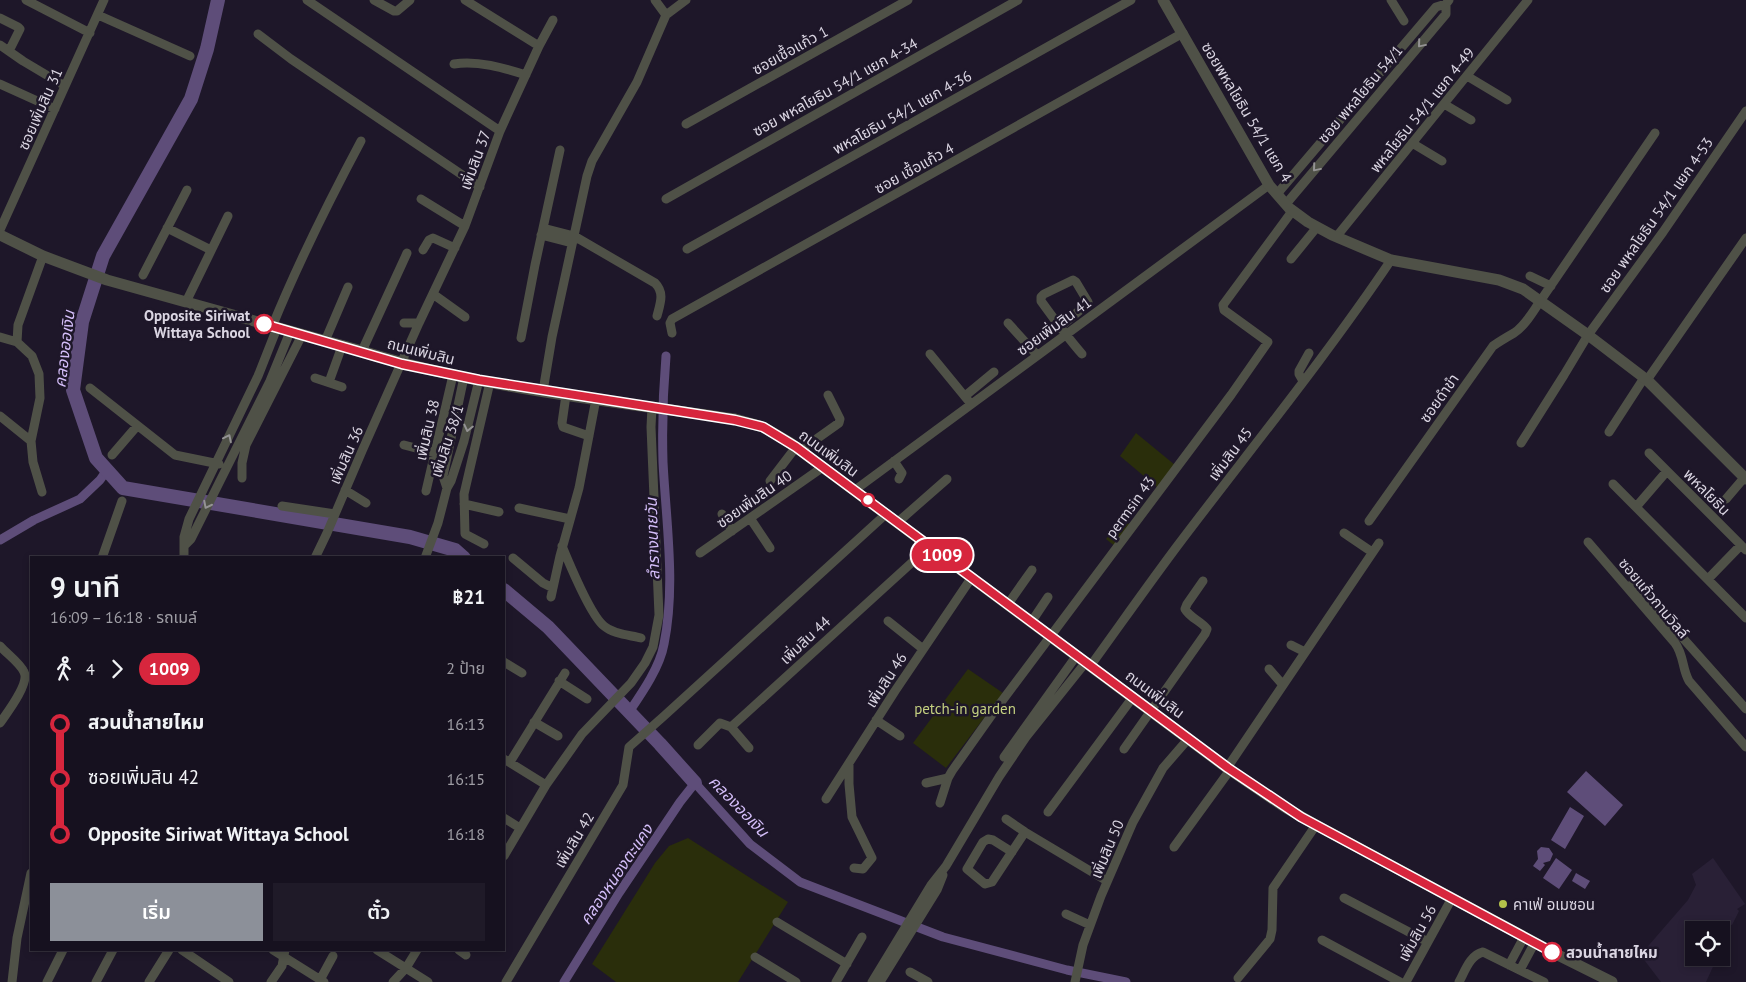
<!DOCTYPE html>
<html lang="th">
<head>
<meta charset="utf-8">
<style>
  :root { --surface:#16111f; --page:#1f1a28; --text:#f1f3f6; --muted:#9e9da4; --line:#35313d; --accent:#8c9099 }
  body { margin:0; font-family:"PT Sans","Noto Sans Thai",sans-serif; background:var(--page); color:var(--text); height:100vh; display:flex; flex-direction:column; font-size:19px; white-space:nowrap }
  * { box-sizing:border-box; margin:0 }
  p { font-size:16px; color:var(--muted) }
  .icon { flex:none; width:28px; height:28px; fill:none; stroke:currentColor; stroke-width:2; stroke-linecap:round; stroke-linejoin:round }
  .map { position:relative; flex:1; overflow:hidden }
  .sheet { position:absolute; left:30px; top:556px; width:475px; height:395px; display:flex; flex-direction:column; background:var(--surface); border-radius:0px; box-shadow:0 2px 8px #0003,0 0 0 1px var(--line) }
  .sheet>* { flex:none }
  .badge { padding:0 10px; border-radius:16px; font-size:18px; line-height:32px }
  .fabs { position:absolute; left:1685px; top:921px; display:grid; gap:10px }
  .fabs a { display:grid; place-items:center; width:45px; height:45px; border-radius:0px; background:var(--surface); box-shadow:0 2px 8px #0003,0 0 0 1px var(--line); font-size:25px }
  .map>.badge { position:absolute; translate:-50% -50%; box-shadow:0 0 0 2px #fff }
  .legs { display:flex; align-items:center; gap:8px; height:55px; padding:0 20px; font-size:16px }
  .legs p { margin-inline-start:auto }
  .overview { display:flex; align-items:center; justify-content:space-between; height:85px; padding:0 20px }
  h1 { font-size:28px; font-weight:600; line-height:38px }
  .cta { display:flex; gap:10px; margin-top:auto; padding:10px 20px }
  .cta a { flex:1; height:58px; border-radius:0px; background:var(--accent); color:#fff; font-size:20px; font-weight:600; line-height:58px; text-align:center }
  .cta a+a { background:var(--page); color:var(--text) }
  ul { padding:0 20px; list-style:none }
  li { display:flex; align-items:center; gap:18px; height:55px; font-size:19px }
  li i { display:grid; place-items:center; width:8px; height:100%; margin:0 6px; background:currentColor }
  li i::after { content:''; width:12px; height:12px; margin:-6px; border:4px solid; border-radius:50%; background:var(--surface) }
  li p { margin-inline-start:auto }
  li:first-child i { background:linear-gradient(#0000 50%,currentColor 0) }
  li:last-child i { background:linear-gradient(currentColor 50%,#0000 0) }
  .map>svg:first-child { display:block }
  .built { fill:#292036 }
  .green { fill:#2a2e0b }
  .water { fill:#5e4d79 }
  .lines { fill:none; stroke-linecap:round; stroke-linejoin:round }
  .canal { stroke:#5e4d79; stroke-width:9 }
  .river { stroke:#5e4d79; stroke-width:14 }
  .minor { stroke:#4f5147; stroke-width:9 }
  .tertiary { stroke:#4f5147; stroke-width:11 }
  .oneway { stroke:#949394 }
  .line-1-casing { stroke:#fff; stroke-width:11 }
  .line-1 { stroke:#d7263d; stroke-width:8 }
  .stop-1-dot { fill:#fff; stroke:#d7263d; stroke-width:2.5 }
  .poi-dot { fill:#b4c24a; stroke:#1e1729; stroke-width:2 }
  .labels { text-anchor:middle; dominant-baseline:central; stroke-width:5; stroke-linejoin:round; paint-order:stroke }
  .street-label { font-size:15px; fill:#dad5e2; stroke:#1e1729 }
  .stop-label { font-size:15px; font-weight:bold; fill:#dad5e2; stroke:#1e1729; text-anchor:end }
  .park-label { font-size:15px; fill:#c4d080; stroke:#1e1729 }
  .poi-label { font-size:15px; fill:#dad5e2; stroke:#1e1729; text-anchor:start }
  .water-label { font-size:16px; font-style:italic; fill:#d4bef9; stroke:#1e1729 }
</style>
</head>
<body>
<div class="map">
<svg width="1746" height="982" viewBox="0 0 1746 982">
  <rect width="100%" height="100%" fill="#1e1729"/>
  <path class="built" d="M1713,858l32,46 -8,5 2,2 -7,14 -4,-1 -3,5 3,2 -7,16v-17h-27v28h23l-11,24h-45l-16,-21 -3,-5 1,-4 45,-52 8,-15 -4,-11z"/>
  <path class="green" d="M1136,433l39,32 -17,23 -38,-32z
    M1122,519l10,7 -16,21 -10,-8z
    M968,669l35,24 -57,75 -33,-25z
    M688,838l100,64 -50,80h-122l-24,-18 63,-101 14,-17z"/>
  <path class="water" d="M1586,771l37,34 -18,21 -38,-34z
    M1570,807l14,9 -19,33 -14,-9z
    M1541,847l8,1 4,6 -3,7 -7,2 2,2 -5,6 -7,-5 5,-7 -1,-8z
    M1556,858l16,12 -13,19 -16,-11z
    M1576,873l14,8 -5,8 -13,-8z"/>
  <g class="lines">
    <path class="canal" d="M0,540l34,-20 46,-21 20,-19 7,-10
      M629,712c13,-19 31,-45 35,-68 12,-59 2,-122 -1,-182 -1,-35 0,-71 3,-106
      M564,982l55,-89 61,-91 15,-19 55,61 50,38 143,55 124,33 59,12"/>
    <path class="river" d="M218,0l-11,49 -16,50 -88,157 -21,66 -9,68 23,68 27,30 287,49 45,13 9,8
      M504,590l44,37 112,117 35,39"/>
    <path class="minor" d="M26,0l64,33
      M307,0l193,131
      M374,0l20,11h3l13,-11
      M1391,0l13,21
      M98,15l92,41
      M666,15l20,-15
      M0,18l18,9 2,2 -11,22
      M258,34l33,25 189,128
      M0,45l23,16 42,25
      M539,46l14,-26
      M454,64c23,-4 50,4 72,11
      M1467,76l40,24
      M0,84l55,25
      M1444,104l27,16
      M686,124l222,-124
      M1412,143l30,18
      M1277,194l159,-187 10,-3
      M421,199l44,27
      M666,199l352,-199
      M1286,204l160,-190v-10l3,-4
      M167,228l44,22
      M543,228l31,8 81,47c10,10 5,21 2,33
      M0,230l104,-230
      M541,235l31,8
      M1337,236l191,-236
      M687,249l444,-249
      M423,250l6,-10 4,-2 22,10
      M1291,259l26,-32
      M143,275l44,-85
      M1530,276l21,10
      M433,294l32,23
      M186,302l42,-86
      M404,323h15
      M1008,323l29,32
      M272,327c26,-64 57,-126 89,-186
      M1060,327l26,-22 2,-3 -12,-20 -3,-2 -29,14 -3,3v4c13,18 26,36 41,53
      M672,333l-2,-10 2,-4 511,-286
      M0,337l17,5
      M521,338l14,-73 25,-115
      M325,341l23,-54
      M362,351l45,-98
      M930,354l41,50
      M315,378l27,9
      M1647,380l99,-142
      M1303,381l-4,-7v-3l10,-18
      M329,382l13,-36
      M90,388l85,67 44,9
      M543,391l9,-54 35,-161 5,-15 45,-79 29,-67 -11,-15
      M566,395l-4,28 1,4 26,9
      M965,396l29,-24
      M0,416l31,25
      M1609,432l35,-54
      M1521,443l43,-68 24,-40 75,-103 83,-121
      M404,445l31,8
      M801,450l38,-27 1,-4 -12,-24
      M1649,453l97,97
      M112,455l25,-29
      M894,461l8,12 -3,6
      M242,478v-15l4,-18 56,-110
      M770,481l26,-34
      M1613,484l133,134
      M447,488l-4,-12 21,-99
      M345,490l21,13
      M855,490l414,-305
      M426,491l27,-116
      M42,492l-9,-30 -2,-21 9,-43 -1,-24 -7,-18 -15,-14 1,-17 25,-69
      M1726,499l18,-21
      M464,504l35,8
      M282,506l53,8
      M1636,507l31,-36
      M519,508l51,11
      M722,514l10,17
      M750,518l20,30
      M1369,521l124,-175c7,-5 14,-9 21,-13 12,-8 19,-22 27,-33l114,-167
      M898,522l49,-43
      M1344,533l28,19
      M1588,542l87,101c9,12 7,26 14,38l57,66
      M484,544l-19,-10 -1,-40 26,-112
      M184,546l7,-7 79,-158 20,-49
      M562,546c7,17 29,70 42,80 9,8 25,9 37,12
      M700,553l123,-86
      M102,558l20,-57
      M184,558v-21l5,-18 69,-143 19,-48
      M315,558l12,-25 35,-82 57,-128 46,-97 35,-95 39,-85 -74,-46
      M425,558l13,-35 9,-35 4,-7 13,-40 15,-61
      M513,558l30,25 10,5
      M1708,579l33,-34
      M1633,582l113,127
      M551,597l9,-41 19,-68 17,-89
      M1008,604l24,-34
      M888,621l35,28
      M1032,621l16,-24
      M1291,645l14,7
      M0,646c7,8 20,17 24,26 6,11 -17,41 -24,51
      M504,662l18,11
      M1091,665c29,-40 57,-80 87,-120 71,-94 147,-187 213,-285
      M1269,669l14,16
      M559,681l28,18
      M876,720l24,16
      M534,722l24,14
      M731,727l18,21
      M698,745l22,-22 11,4 199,-181
      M1124,749l81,-115 2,-5c-6,-8 -17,-11 -22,-20l2,-5 16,-23
      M1004,757l73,-102
      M504,759l42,26 36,-51 49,-51 14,-20 8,-16 6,-32 -8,-188 1,-20
      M510,762l55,-89
      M849,763v21l3,33 20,41 -9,11 -9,-1
      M1227,768l152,-225
      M926,783l22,-5
      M826,799l69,-108 77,-114
      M940,803l8,-25 4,-7 44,-62 235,-314 37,-53 -44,-32 -1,-5 70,-95
      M1048,812l85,-115
      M504,818l16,10
      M1006,819l19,13 82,49
      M1174,847l56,-77
      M1012,852l-19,-12 -5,-1 -5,3 -16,27 18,15 7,-2 33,-50
      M504,856l42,-71
      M1344,898l84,44
      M1066,914l24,11
      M777,922l70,42
      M1322,940l78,42
      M182,950l47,32
      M273,950l51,32
      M377,950l51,32
      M459,950l7,5
      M755,957l41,25
      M1509,965l15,-28
      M1520,970l15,-28
      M910,972l18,10
      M1238,978l32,-39 2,-9 1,-42 43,-63
      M320,980l13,-24
      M12,982l5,-44 14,-65
      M47,982l16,-32
      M96,982l17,-32
      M149,982l20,-32
      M271,982l11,-16 3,-16
      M393,982l13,-14 11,-18
      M506,982l117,-197 6,-38 35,-31 222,-202
      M836,982l26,-45
      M872,982l59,-97 15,-19 53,-89 27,-40 60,-75
      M880,982l57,-92 6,-15
      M1075,982l8,-37 18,-49 32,-74 30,-54 26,-30
      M1406,982l46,-84
      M1459,982c6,-11 11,-27 24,-30l61,30"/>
    <path class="tertiary" d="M1163,0l106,185 20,23 19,14 24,13 59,25 108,20 24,9 65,46 59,45 99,99
      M0,235l43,21 64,24 255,71c121,38 249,50 373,68l28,8 26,15 438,326 59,40 30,17 242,130 54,27"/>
  </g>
  <defs><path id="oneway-chevron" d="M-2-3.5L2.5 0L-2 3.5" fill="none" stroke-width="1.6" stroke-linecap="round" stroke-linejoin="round" transform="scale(1.25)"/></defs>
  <g class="oneway">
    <use href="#oneway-chevron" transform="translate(1421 44) rotate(130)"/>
    <use href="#oneway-chevron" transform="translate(1316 168) rotate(130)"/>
    <use href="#oneway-chevron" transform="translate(468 428) rotate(103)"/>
    <use href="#oneway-chevron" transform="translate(228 438) rotate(-64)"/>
    <use href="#oneway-chevron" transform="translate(207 505) rotate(117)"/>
  </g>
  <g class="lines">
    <defs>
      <path id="line-1" d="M264,324l138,40 77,16 256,40 28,7 33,20 432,321 73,49 251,135"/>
    </defs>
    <use href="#line-1" class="line-1-casing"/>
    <use href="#line-1" class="line-1"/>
  </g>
  <g class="stop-1-dot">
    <circle cx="264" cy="324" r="9"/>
    <circle cx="868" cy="500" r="6"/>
    <circle cx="1552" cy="952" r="9"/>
  </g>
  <circle class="poi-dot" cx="1503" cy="904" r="5"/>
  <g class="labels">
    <g class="street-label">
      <text transform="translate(790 50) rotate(-29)">ซอยเชื้อแก้ว 1</text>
      <text transform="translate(835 87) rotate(-29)">ซอย พหลโยธิน 54/1 แยก 4-34</text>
      <text transform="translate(1360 94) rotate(-50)">ซอย พหลโยธิน 54/1</text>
      <text transform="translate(40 109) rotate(-66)">ซอยเพิ่มสิน 31</text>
      <text transform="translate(1422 110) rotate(-51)">พหลโยธิน 54/1 แยก 4-49</text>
      <text transform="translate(902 112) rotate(-29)">พหลโยธิน 54/1 แยก 4-36</text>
      <text transform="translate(1247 112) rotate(59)">ซอยพหลโยธิน 54/1 แยก 4</text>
      <text transform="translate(475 160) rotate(-70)">เพิ่มสิน 37</text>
      <text transform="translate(914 168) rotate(-29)">ซอย เชื้อแก้ว 4</text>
      <text transform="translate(1656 215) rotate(-55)">ซอย พหลโยธิน 54/1 แยก 4-53</text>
      <text transform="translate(1054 326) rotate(-36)">ซอยเพิ่มสิน 41</text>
      <text transform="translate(421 351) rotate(14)">ถนนเพิ่มสิน</text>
      <text transform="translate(1439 398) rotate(-55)">ซอยดำขำ</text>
      <text transform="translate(427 430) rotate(-77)">เพิ่มสิน 38</text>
      <text transform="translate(447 441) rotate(-72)">เพิ่มสิน 38/1</text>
      <text transform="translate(829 453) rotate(36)">ถนนเพิ่มสิน</text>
      <text transform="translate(1230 454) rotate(-53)">เพิ่มสิน 45</text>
      <text transform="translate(346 455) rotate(-66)">เพิ่มสิน 36</text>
      <text transform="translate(1707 492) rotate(45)">พหลโยธิน</text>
      <text transform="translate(754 499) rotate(-35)">ซอยเพิ่มสิน 40</text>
      <text transform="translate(1130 507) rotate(-54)">permsin 43</text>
      <text transform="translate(1654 598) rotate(50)">ซอยแก้วกานวิลล์</text>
      <text transform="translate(805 640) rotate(-43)">เพิ่มสิน 44</text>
      <text transform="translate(886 680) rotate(-57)">เพิ่มสิน 46</text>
      <text transform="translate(1155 694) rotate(37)">ถนนเพิ่มสิน</text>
      <text transform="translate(574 840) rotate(-59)">เพิ่มสิน 42</text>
      <text transform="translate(1107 849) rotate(-67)">เพิ่มสิน 50</text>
      <text transform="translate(1417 933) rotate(-61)">เพิ่มสิน 56</text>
    </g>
    <g class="stop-label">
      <text x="250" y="315">Opposite Siriwat<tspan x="250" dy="17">Wittaya School</tspan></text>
      <text x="1566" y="952" text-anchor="start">สวนน้ำสายไหม</text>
    </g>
    <g class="park-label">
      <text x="965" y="708">petch-in garden</text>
    </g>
    <g class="poi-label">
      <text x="1513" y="904">คาเฟ่ อเมซอน</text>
    </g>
    <g class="water-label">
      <text transform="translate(64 349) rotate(-83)">คลองออเงิน</text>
      <text transform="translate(652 539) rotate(-92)">ลำรางนายวัน</text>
      <text transform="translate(739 806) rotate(46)">คลองออเงิน</text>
      <text transform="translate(616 874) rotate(-56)">คลองหนองตะแคง</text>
    </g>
  </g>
</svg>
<div class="fabs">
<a><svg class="icon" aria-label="locate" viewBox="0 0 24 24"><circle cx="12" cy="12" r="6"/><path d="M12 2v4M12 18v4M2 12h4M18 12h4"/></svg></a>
</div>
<b class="badge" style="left:942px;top:555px;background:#d7263d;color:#fff">1009</b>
<section class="sheet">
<div class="overview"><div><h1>9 นาที</h1><p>16:09 – 16:18 · รถเมล์</p></div><b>฿21</b></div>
<div class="legs"><svg class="icon" aria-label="walk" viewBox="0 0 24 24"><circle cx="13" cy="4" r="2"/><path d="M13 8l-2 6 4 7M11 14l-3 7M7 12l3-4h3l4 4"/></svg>4<svg class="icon" aria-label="forward" viewBox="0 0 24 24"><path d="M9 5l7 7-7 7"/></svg><b class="badge" style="background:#d7263d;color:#fff">1009</b><p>2 ป้าย</p></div>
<ul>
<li><i style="color:#d7263d"></i><b>สวนน้ำสายไหม</b><p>16:13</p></li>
<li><i style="color:#d7263d"></i><span>ซอยเพิ่มสิน 42</span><p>16:15</p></li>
<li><i style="color:#d7263d"></i><b>Opposite Siriwat Wittaya School</b><p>16:18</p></li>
</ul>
<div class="cta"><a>เริ่ม</a><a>ตั๋ว</a></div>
</section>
</div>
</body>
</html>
